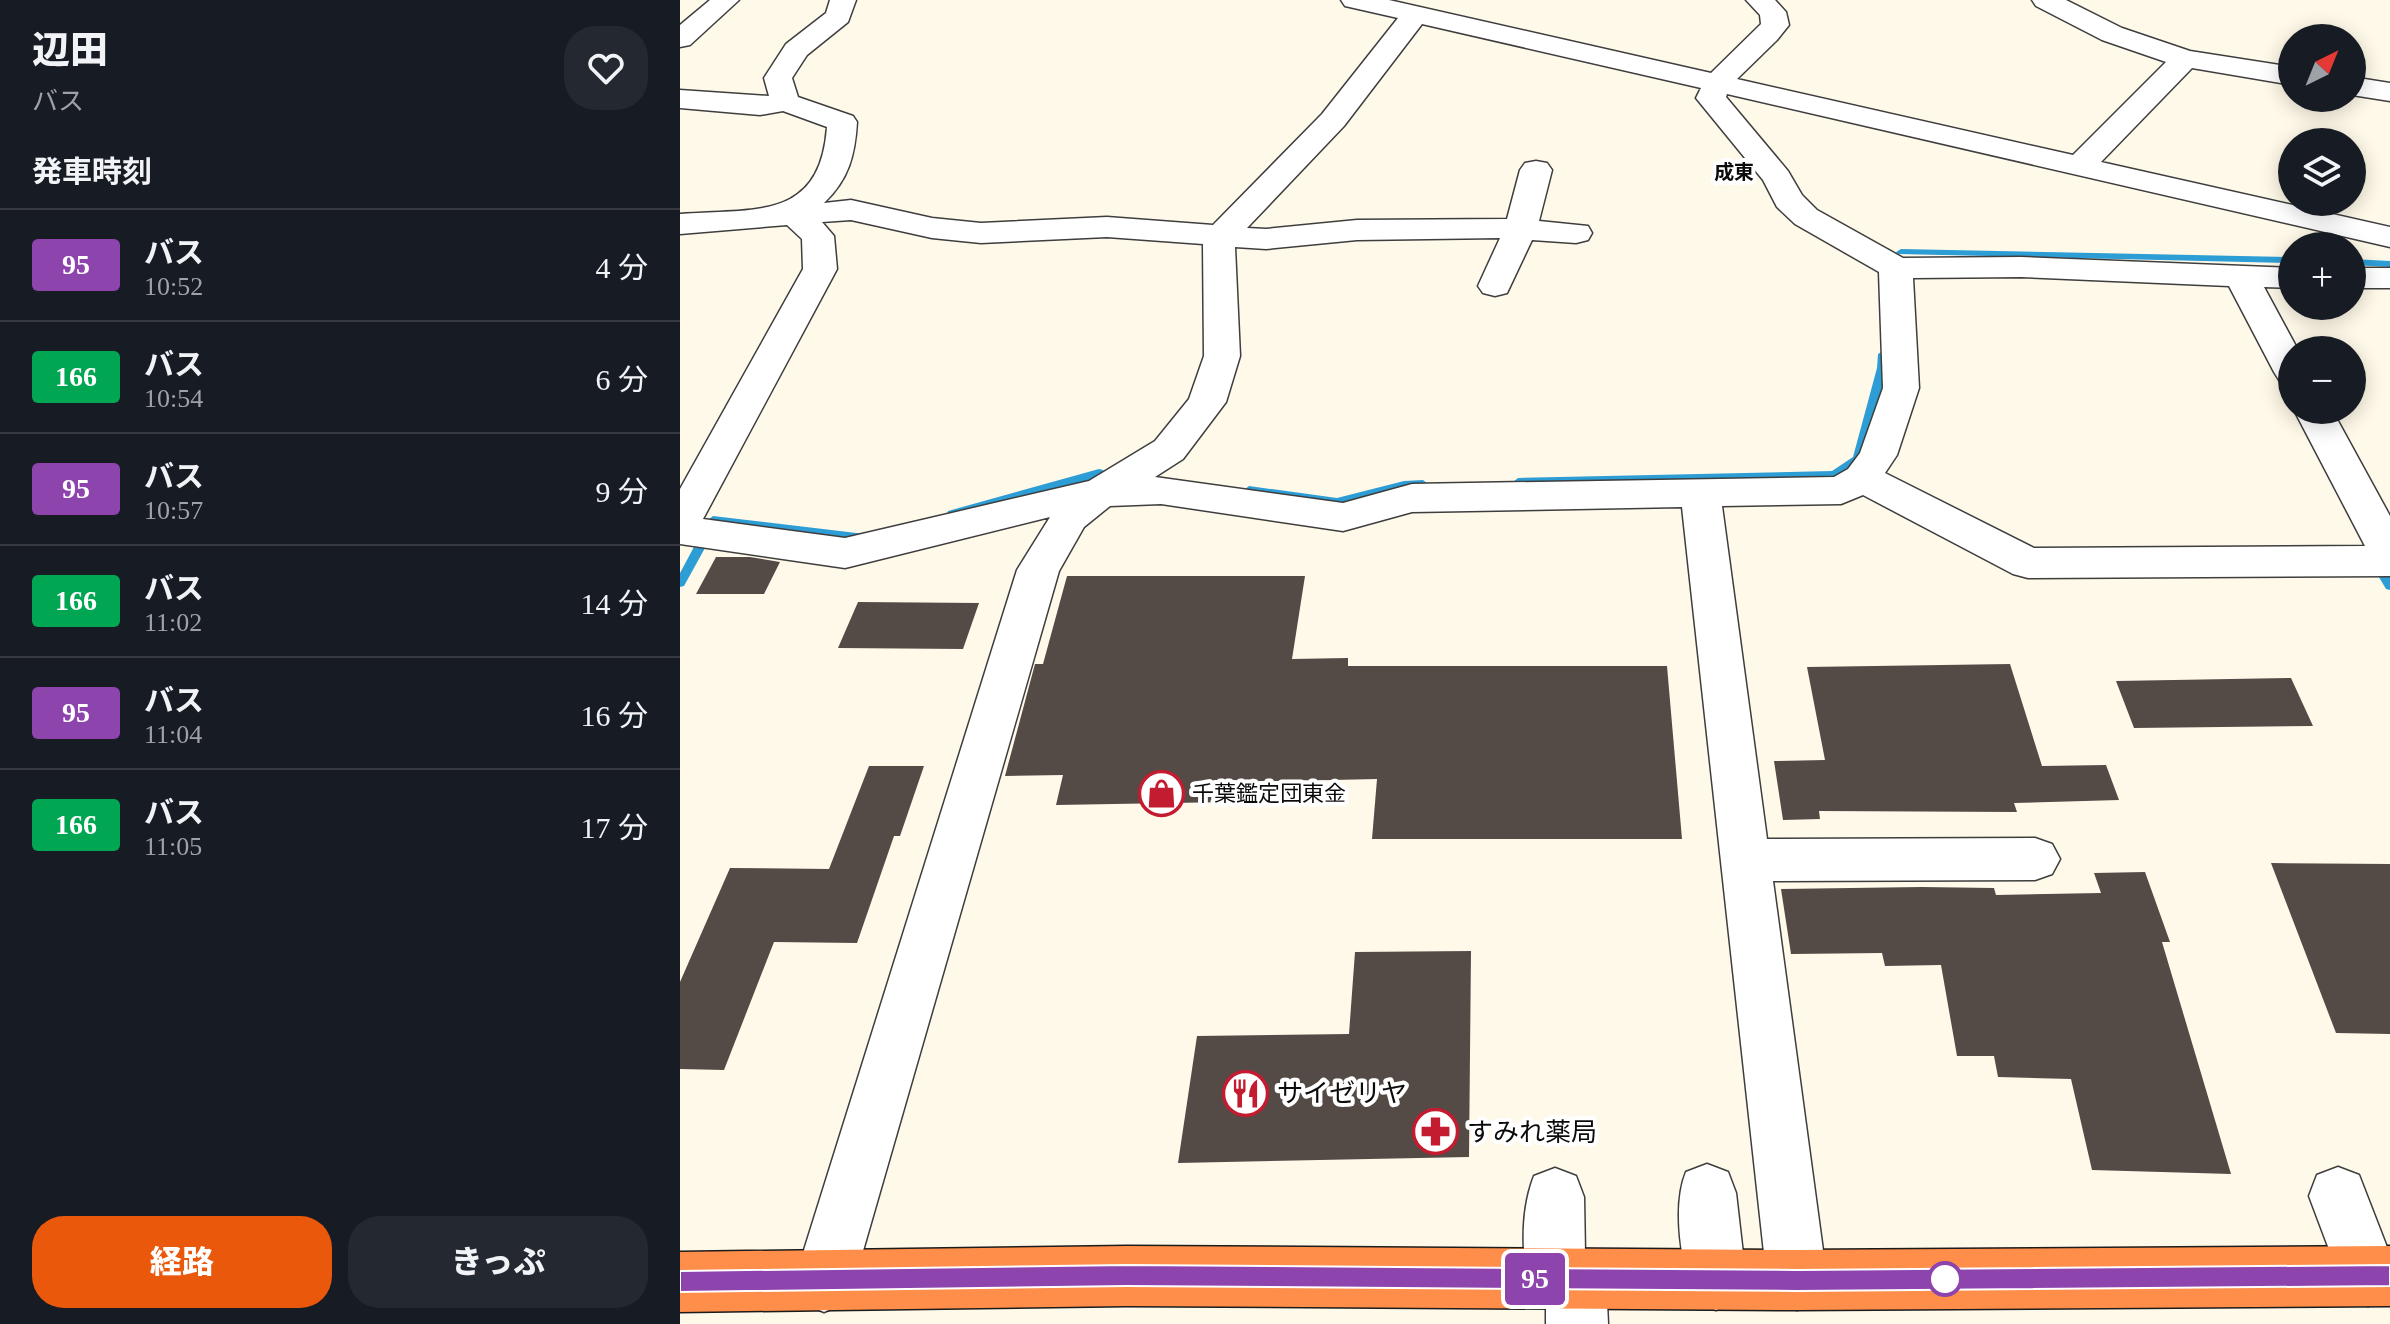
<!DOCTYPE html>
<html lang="ja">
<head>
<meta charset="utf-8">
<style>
  :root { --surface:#171b24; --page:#242831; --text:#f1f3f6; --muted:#9ea1a6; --line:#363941; --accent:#ea580c }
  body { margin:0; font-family:"Times New Roman","Noto Sans JP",serif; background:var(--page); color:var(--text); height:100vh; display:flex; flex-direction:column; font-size:30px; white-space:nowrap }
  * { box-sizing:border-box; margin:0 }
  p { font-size:26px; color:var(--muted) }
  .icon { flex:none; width:44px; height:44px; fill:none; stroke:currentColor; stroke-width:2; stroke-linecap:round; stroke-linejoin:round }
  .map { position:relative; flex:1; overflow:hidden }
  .drawer { display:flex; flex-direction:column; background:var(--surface); width:680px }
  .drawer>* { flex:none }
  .badge { padding:0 16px; border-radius:6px; font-size:28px; line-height:52px }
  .needle { width:52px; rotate:43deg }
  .controls { position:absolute; left:1598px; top:24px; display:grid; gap:16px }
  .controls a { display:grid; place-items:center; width:88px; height:88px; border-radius:50%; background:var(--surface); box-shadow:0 4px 20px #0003; font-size:40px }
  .map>.badge { position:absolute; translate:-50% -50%; box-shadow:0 0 0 4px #fff }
  h2 { padding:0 32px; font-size:30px; line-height:72px }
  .round { display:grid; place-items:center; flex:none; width:84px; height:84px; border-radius:32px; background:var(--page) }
  .headline { display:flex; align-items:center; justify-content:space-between; height:136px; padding:0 32px }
  h1 { font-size:38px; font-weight:800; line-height:60px }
  .button { display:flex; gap:16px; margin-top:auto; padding:16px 32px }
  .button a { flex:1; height:92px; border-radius:32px; background:var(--accent); color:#fff; font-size:32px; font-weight:800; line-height:92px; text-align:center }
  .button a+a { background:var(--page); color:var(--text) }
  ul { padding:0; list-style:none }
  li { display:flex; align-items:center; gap:24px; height:112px; padding:0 32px; border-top:2px solid var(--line) }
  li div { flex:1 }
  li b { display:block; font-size:30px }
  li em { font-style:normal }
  li .badge { min-width:88px; font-weight:700; text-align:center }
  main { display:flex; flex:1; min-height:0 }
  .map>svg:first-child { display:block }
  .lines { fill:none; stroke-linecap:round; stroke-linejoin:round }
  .stream { fill:#2d9ed5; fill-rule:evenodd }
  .building { fill:#544b47 }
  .minor-casing { stroke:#3e3e3e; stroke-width:3 }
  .highway-casing { stroke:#1c1c1c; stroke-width:3 }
  .minor { fill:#fff; fill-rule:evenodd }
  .highway { fill:#fe8e49; fill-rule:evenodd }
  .line { fill:#8e44ad; stroke:#fff; stroke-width:2 }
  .stop-dot { fill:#fff; stroke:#8e44ad; stroke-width:4 }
  .labels { text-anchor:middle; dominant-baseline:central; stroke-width:8; stroke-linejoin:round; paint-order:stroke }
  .far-neighbourhood-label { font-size:20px; font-weight:bold; fill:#0b0b0b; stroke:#fff }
  .poi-label { font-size:22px; fill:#0b0b0b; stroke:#fff; text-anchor:start }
  .near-poi-label { font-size:26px; fill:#0b0b0b; stroke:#fff; text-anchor:start }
</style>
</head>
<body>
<main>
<section class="drawer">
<div class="headline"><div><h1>辺田</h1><p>バス</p></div><a class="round"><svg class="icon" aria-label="heart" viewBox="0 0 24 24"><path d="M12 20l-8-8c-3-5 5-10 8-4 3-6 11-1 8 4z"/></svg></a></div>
<h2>発車時刻</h2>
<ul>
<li><span class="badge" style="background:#8e44ad;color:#fff">95</span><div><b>バス</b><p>10:52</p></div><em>4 分</em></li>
<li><span class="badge" style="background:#00a651;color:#fff">166</span><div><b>バス</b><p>10:54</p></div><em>6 分</em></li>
<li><span class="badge" style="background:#8e44ad;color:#fff">95</span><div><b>バス</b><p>10:57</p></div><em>9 分</em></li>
<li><span class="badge" style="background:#00a651;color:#fff">166</span><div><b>バス</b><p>11:02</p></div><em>14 分</em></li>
<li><span class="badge" style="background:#8e44ad;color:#fff">95</span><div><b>バス</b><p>11:04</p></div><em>16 分</em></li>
<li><span class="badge" style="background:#00a651;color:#fff">166</span><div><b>バス</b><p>11:05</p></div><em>17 分</em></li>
</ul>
<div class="button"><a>経路</a><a>きっぷ</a></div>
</section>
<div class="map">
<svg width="1710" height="1324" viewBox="0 0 1710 1324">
  <rect width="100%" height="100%" fill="#fff9e9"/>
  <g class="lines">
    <path class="stream" d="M1221,249l391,8v6l-394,-9 -2,-2z
      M1672,259l38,2v6l-38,-2z
      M1203,351l5,3 -1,14 -24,91 -25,19 -320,8 -5,-4 5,-4 314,-7 21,-14 24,-89 1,-14z
      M419,469l4,1 1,3 -1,3 -151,42 -5,-4 1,-3z
      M743,480l5,4 -1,3 -23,2 -67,17 -88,-12 -5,-4 5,-4 88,12 67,-17z
      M33,516l152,18 6,4 -6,4 -156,-19 -1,-3z
      M19,544l6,4 -21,38 -4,1v-14l15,-28z
      M1699,563l4,1 7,12v14l-4,-1 -13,-22z"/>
  </g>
  <path class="building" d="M36,557h34l30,5 -16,32h-68z
    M387,576h238l-13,83 56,-1v8h319l15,173h-310l5,-60 -90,2 -2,20 -229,4 7,-30 -58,1 30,-112h8z
    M178,602l121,1 -16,46 -125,-1z
    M1330,664l32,102 64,-1 13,35 -105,3 3,9 -198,-1 1,8 -37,1 -9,-59 51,-1 -18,-93z
    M1611,678l22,48 -179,2 -18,-47z
    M189,766h55l-24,70h-6l-37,107 -83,-1 -50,128 -44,-1v-87l50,-114 99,1z
    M1591,863l119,1v170l-54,-1z
    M1465,872l25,70h-8l69,232 -139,-4 -21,-91 -73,-2 -4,-21h-37l-16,-91 -56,1 -3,-13 -91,1 -10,-65 140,-2 73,1 2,7 105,-2 -7,-20z
    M791,951l-2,206 -291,6 19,-127 152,-2 6,-82z"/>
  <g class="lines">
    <defs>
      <path id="minor" d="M30,0h29l-49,45 -10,2v-22z
        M150,0h26l-8,22 -41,33 -15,23 6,19 55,19 4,6c-2,33 -8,57 -33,81l27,-3 81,18 49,5 126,-6 106,8 109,-111 76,-96 -53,-12 -4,-6h48l322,73 50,-49 -1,-9 -14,-15h29l11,12 3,13 -12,15 -40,39 336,76 93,-93 -64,-22 -66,-34 -4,-6h34l56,28 68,23 102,16v18l-100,-17 -91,94 289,65v20l-663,-153 -1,3 62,74 14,24 15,15 86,48 118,-1 271,11v20l-28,-1 34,63h-6v34l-13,-4 -5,-8 -45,-86 -208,-9 -108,1 6,110 -22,67 -12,18 149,75 331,-2 -71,-136h38l58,106v60l-362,2 -15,-4 -150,-79 -22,9 -119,2 45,333 268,-1 17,6 8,15 -8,15 -17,6 -262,1 54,399 -9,21 -21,9 -21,-9 -9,-21 -85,-773 -270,5 -69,19 -182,-27 -51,2 -26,21 -25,44 -205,711 -9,21 -21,9 -21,-9 -9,-21 223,-712 33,-53 -205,51 -165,-24v-55l123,-220 -1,-30 -15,-14 -107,9v-20c74,-6 140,8 147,-87l-44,-16 -23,4 -80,-7v-18l89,6 -5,-18 22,-34 40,-31zM742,24l279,64 -5,10 67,82 14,27 18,17 84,48 4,116 -23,65 -12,16 -14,8 -422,7 -69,19 -188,-26 28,-18 43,-57 14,-46 -5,-109 31,2 91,-9 143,-2 -22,48 5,7 12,3 12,-3 25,-53 44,3 12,-3 4,-7 -4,-7 -49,-5 13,-51 -5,-7 -11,-2 -11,2 -5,7 -13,49 -150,1 -91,9 -19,-1 97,-102zM171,220l81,18 49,5 126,-6 96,7 1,112 -15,43 -34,42 -66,40 -244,57 -142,-19 134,-250 -3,-33 -12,-14z
        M1672,77l38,6v18l-38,-6z
        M1672,268h38v20h-38z
        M1027,1164l21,8 8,21 10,87 -9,21 -21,9 -21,-9c-14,-34 -23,-95 -9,-129z
        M1658,1167l21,8 31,80 -1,42 -21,9 -21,-9 -38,-101 8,-21z
        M875,1168l21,8 8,21 1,57 12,5 9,21 2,44h-62v-19l-11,-5c-15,-35 -15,-88 -1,-124z"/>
      <path id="highway" d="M447,1246l670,4 593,-4v60l-593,4 -670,-4 -447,6v-60z"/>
    </defs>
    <use href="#minor" class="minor-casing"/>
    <use href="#highway" class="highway-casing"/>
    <use href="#minor" class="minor"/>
    <use href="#highway" class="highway"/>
  </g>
  <path class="line" d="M447,1265l670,5 593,-5v21l-593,5 -670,-5 -447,6v-21z"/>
  <defs>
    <symbol id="shop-ring" viewBox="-11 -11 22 22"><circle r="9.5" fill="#fff" stroke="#c31b2f" stroke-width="1.5"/><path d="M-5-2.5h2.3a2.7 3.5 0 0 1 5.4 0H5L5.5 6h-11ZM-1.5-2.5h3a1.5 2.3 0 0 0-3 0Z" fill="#c31b2f"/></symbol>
    <symbol id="restaurant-ring" viewBox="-11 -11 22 22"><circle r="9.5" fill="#fff" stroke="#c31b2f" stroke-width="1.5"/><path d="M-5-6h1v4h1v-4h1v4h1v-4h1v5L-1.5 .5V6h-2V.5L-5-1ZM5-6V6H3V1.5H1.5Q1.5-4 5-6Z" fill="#c31b2f"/></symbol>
    <symbol id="pharmacy-ring" viewBox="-11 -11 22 22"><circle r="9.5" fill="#fff" stroke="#c31b2f" stroke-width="1.5"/><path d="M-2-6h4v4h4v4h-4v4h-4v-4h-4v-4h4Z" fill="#c31b2f"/></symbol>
  </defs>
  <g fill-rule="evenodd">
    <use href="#shop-ring" x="456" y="768" width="51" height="51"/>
    <use href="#restaurant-ring" x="540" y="1068" width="51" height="51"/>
    <use href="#pharmacy-ring" x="730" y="1106" width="51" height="51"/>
  </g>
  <circle class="stop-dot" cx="1265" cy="1279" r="16"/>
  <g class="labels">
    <g class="far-neighbourhood-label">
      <text x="1054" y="172">成東</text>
    </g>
    <g class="poi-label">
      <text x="512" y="793">千葉鑑定団東金</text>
    </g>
    <g class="near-poi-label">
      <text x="597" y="1093">サイゼリヤ</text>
      <text x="787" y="1132">すみれ薬局</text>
    </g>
  </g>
</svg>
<div class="controls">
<a><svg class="needle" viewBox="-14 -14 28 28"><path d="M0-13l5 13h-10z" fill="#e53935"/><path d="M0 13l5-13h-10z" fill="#9ea1a6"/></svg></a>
<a><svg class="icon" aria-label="layers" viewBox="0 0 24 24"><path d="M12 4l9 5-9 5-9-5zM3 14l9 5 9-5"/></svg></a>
<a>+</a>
<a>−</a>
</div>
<b class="badge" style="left:855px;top:1279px;background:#8e44ad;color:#fff">95</b>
</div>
</main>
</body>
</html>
